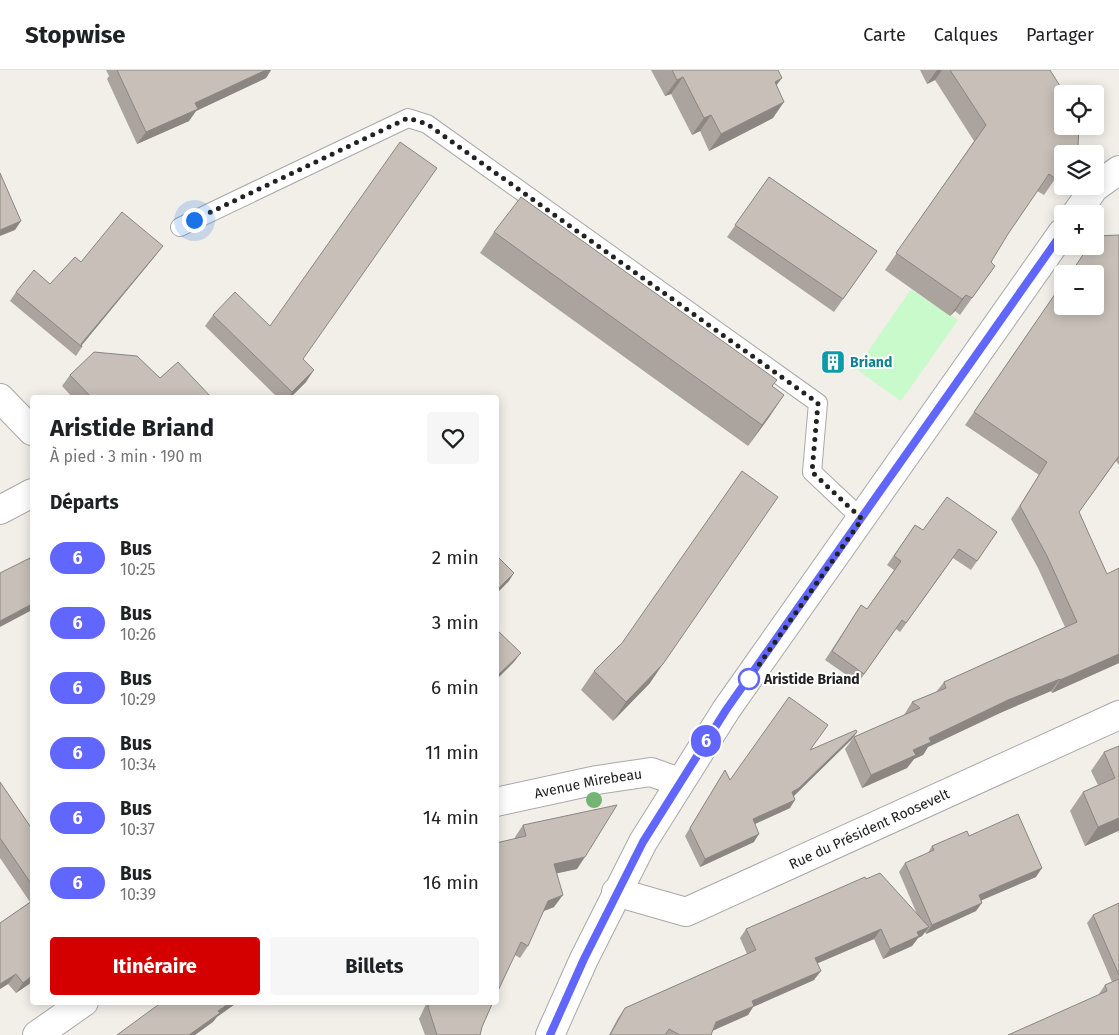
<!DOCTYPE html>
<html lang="fr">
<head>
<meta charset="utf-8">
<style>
  :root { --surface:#fff; --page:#f6f6f6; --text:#202124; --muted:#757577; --line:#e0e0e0; --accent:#d40000 }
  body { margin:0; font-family:"Fira Sans",sans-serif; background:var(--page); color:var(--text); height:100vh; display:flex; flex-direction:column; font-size:19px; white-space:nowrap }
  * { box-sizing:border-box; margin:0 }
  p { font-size:16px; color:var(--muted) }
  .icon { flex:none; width:28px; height:28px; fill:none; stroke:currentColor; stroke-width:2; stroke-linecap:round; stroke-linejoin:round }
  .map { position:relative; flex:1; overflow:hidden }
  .drawer { position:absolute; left:30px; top:325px; width:469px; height:610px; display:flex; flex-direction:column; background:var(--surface); border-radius:5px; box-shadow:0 2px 12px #0003 }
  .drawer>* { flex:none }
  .badge { padding:0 10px; border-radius:16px; font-size:18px; line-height:32px }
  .controls { position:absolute; left:1054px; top:15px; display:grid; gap:10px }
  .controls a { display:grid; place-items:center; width:50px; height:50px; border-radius:5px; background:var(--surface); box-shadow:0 2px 12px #0003; font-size:25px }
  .you { position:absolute; width:25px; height:25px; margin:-12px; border:4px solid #fff; border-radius:50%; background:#1a73e8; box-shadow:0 0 0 8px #1a73e833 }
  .map>.badge { position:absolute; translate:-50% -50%; box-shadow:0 0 0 2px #fff }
  h2 { padding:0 20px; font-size:19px; line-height:45px }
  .round { display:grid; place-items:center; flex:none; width:52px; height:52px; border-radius:5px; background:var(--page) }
  .overview { display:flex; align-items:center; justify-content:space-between; height:85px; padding:0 20px }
  h1 { font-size:24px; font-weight:700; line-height:38px }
  .button { display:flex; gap:10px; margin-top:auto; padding:10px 20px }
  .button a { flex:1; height:58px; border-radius:5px; background:var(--accent); color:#fff; font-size:20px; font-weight:700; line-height:58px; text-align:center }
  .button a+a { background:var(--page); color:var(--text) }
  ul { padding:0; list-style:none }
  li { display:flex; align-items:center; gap:15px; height:65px; padding:0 20px }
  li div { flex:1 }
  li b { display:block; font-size:19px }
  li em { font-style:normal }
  li .badge { min-width:55px; font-weight:700; text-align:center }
  header { display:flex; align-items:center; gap:30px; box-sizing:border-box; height:70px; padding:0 25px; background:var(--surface); border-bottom:1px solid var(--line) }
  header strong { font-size:24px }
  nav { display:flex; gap:28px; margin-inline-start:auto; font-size:18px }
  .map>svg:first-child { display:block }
  .park { fill:#c8facc }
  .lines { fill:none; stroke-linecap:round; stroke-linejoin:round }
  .service-casing { stroke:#a9a9a9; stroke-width:20 }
  .minor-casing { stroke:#a9a9a9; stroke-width:30 }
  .tertiary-casing { stroke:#a9a9a9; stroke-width:30 }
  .service { stroke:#fff; stroke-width:18 }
  .minor { stroke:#fff; stroke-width:28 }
  .tertiary { stroke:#fff; stroke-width:28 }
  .tree { fill:#74b475 }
  .wall { fill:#aba49e }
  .shaded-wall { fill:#8b8681 }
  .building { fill:#c7bfb8; stroke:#8b8681 }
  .line-casing { stroke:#fff; stroke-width:11 }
  .line { stroke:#6166ff; stroke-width:8 }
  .walk { stroke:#222; stroke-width:5; stroke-dasharray:0 9 }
  .stop-dot { fill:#fff; stroke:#6166ff; stroke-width:2.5 }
  .labels { text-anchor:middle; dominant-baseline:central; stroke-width:4; stroke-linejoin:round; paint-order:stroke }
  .culture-label { font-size:14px; font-weight:bold; fill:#0d838f; stroke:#fff; text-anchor:start }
  .stop-label { font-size:14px; font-weight:bold; fill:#222; stroke:#fff; text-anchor:start }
  .street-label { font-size:14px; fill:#222; stroke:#fff }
</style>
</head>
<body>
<header>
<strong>Stopwise</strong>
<nav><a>Carte</a><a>Calques</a><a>Partager</a></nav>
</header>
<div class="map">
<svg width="1119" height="965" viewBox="0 0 1119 965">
  <rect width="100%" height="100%" fill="#f2efe9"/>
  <path class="park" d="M911,219l47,31 -57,81 -45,-32z"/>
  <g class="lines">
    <defs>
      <path id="service" d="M180,157l228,-109 19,6 391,279 -6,69 50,47"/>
      <g id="minor">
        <path d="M0,328l32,33"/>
        <path d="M0,440l32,-17"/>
        <path id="s1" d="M496,732l101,-22 54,-8 28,10"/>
        <path id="s2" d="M616,822l70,20 433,-197"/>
        <path d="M37,965l47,-33"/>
      </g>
      <path id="tertiary" d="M1076,144l18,-26 25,-18
        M550,965l34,-76 59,-117 83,-132 336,-477"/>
    </defs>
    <use href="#service" class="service-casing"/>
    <use href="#minor" class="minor-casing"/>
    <use href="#tertiary" class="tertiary-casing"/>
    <use href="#service" class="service"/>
    <use href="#minor" class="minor"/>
    <use href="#tertiary" class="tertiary"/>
  </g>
  <circle class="tree" cx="594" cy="730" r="8"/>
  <path class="wall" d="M106,0h165l-5,8 -70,33 -7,10 -52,23 -30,-65 2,-3z
    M651,0h127l-5,48 -64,33 -9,-20 -8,4 -21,-41 -6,2z
    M920,0h130l12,99 -18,26 -7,-4 -29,43 -17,28 4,4 -35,49 -5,-4 -5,5 -65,-46 89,-129 -39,-61 -8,4z
    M769,107l108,74 -43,61 -107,-75z
    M494,162l278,155 -2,29 -22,30 -268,-193z
    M1119,165v230l-3,-4 -37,51 40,151 -67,30 -1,-2 -51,22 -72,34 -5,8 -9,4 -7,9 -45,20 -17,-39 9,-12 50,-22 8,-13 24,-10 8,-10 121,-55 -27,-59 -27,-49 28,-44 -74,-50 97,-141z
    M156,185l-74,90v2l-6,9 -66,-55 6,-9 34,-8 31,-22z
    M213,245l57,11 33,33 3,23 -16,16h-12l-73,-72z
    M70,305l90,3 52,20h-139l-11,-12z
    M915,455l8,5 74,2 -26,38 -18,-12 -53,74 -4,-3 -38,54 -33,-23 36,-55 6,4 27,-39 -7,-5z
    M594,601l56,12 -37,38 -32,-31z
    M857,662l-5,7 -59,57 -3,12 -35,16 -1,18 -54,25 -15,-31 40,-66 5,10z
    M1119,676v88l-1,-3 -33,15 -15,-35 13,-19 15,-7 -7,-14 13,-19z
    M0,712l32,47v153l-16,11 -8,-9 -8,5v-66l30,-21 -30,-44z
    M523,755l54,44 -21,4 -2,34 -11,4 -15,35 -8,12 -5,-3v-118z
    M969,766l67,41 -55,23 -5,11 -50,23 -1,-2 -3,4 -4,2 -6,8 -29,13 -9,-20 -56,24 -4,17 -61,27 -5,8 -35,15 -2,5h-102l9,-17 7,-10 122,-54 -7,-16 6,-9 120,-50 51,35 -18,-42 6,-9 23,-10 4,-7z
    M1119,833v132l-20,-41 6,-9 7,-3 -25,-59 6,-8z
    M427,932h66l-11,25 -2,8h-55l-6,-16z"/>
  <path class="shaded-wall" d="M266,0h5l-5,8 -70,33 -7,10 -52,23 9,-12 49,-29z
    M937,0h5l-7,10 -8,4z
    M683,7l-12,17 -6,2 12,-16z
    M782,8l-12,16 5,-12z
    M784,32l-11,16 -64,33 12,-17z
    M711,45l-11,16 -8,4 12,-17z
    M21,151l-6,9 -15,6v-6z
    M163,176l-7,9 -75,91 -1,-1z
    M966,225l-11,16 -5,5 12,-17z
    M314,300l-8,12 -16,16h-2l4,-6z
    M784,325l-14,21 -22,30 14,-21z
    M514,503l-5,8 -13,13v-3z
    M32,534v6l-32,17v-6z
    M521,583l-7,9 -18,18v-3z
    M1119,584v9l-67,30 8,-13z
    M663,594l-13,19 -37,38 13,-19z
    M1060,609l-9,12 -51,22 -72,34 -5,8 -9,4 -7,9 -45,20 9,-13 42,-25 16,-12 79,-38z
    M857,662l-5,7 -58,57 -8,3 6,-7z
    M795,730l-5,8 -42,19 5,-8z
    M1119,748v12l-1,1 -33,15 13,-19z
    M759,764l-5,8 -54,25 5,-8z
    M585,787l-8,12 -32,7 9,-12z
    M1042,798l-6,9 -63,27 6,-9z
    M563,825l-9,12 -15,6 9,-12z
    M982,833l-6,8 -50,23 6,-9z
    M929,857l-7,9 -4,2 -6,8 -29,13 7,-10 27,-17z
    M881,859l-7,10 -65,28 6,-9z
    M821,901l-7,9 -61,27 -5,8 -38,17 6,-10 36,-21z
    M16,904l-8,10 -8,5v-5z
    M32,906v6l-16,11 7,-10z
    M231,932h7l-21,15 -4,5 -18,13h-6l29,-24z"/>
  <path class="building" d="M117,0h149l-71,33 3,6 -52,23z
    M672,0h106l4,8 -7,4 9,20 -63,32 -10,-19 -7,3 -21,-41 -6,3z
    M950,0h100l15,24h-3v32h17l-1,20 -5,8h-11v15l-6,10 -7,-5 -41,60 -17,28 4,4 -23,32 -6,-3 -4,4 -66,-46 90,-128z
    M400,72l37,26 -134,191 11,11 -22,22 -79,-77 22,-23 35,34z
    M0,103l21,48 -21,9z
    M769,107l108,74 -34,48 -108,-74z
    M521,127l256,183 -5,6 12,9 -22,30 -268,-193z
    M122,142l41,34 -82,98 1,3 -66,-55 18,-22 16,14 25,-27 6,5z
    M1119,165v221l-40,56 28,62 12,-6v86l-59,26v-1l-52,21 -79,38 2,4 -18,8 3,5 -45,20 -17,-38 66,-29 -8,-6 34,-14 -2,-6 133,-60 -30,-66 -27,-50 27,-44 -73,-50 88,-128v22h33v-32h-25l19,-28h6v-9l1,-1z
    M94,282l43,4 23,22 18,-16 34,36h-120l-22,-23z
    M742,401l36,26 -115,167 -37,38 -32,-31 28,-28z
    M947,427l50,35 -20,29 -18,-12 -53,74 -4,-3 -38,54 -32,-23 29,-46 6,4 34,-48 -7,-5 21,-31 8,5z
    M496,485l18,18 -18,18z
    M30,488v2l2,-1v45l-32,17v-48z
    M496,559l25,24 -25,24z
    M789,627l39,28 -18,25 46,-20 1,2 -58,56 -7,4 3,8 -42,19 6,15 -54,25 -15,-31 35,-58 5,10z
    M1119,676v72l-21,9 -15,-35 32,-14 -11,-26z
    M0,712l32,47v56l-32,-47z
    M617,735l-32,52 -31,7 9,31 -15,6 -20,45 -7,-4 -25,53v-152l30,-7 -3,-11z
    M1018,744l24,54 -63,27 3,8 -50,22 -27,-62 29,-13 -2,-4 35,-15 2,5z
    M880,803l49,54 -12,5 2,4 -29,13 -9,-20 -66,29 6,13 -69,30 2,5 -38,16 -5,13h-31l-11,-6 -4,6h-55l15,-27 131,-58 -10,-21 119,-52 1,2z
    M32,831v75l-9,7 -7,-9 -16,10v-61z
    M1119,833v72l-26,-60z
    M1119,909v56h-111l99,-44 -2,-6z
    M162,932h69l-13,9 2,2 -31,22h-72z
    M430,932h63l-11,25 -2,8h-43l-9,-28z"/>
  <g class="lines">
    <defs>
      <path id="line" d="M550,965l34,-76 59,-117 83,-132 336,-477"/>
    </defs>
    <use href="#line" class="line-casing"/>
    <use href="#line" class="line"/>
    <path class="walk" d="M194,150l214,-102 19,6 391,279 -6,69 50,47 -113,160"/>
  </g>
  <defs>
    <symbol id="building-square" viewBox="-11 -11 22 22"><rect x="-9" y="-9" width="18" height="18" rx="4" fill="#0f9aa8" stroke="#fff"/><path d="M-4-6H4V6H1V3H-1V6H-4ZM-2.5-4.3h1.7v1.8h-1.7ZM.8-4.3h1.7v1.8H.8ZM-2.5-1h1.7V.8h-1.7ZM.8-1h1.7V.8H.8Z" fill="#fff"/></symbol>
  </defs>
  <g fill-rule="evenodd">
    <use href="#building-square" x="819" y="278" width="28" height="28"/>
  </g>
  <circle class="stop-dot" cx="749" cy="609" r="10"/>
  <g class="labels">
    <g class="culture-label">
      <text x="850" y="292">Briand</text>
    </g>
    <g class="stop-label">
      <text x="764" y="609">Aristide Briand</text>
    </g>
    <g class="street-label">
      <text stroke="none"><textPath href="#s1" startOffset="94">Avenue Mirebeau</textPath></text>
      <text stroke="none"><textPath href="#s2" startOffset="274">Rue du Président Roosevelt</textPath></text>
    </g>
  </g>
</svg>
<div class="controls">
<a><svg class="icon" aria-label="locate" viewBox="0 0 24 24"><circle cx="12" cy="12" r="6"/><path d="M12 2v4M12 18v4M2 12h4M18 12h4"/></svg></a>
<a><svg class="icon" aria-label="layers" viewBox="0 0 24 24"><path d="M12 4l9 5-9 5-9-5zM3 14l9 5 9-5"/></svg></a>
<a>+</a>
<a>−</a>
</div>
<div class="you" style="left:194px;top:150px"></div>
<b class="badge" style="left:706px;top:671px;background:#6166ff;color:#fff">6</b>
<section class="drawer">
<div class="overview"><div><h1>Aristide Briand</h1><p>À pied · 3 min · 190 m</p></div><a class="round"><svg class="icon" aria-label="heart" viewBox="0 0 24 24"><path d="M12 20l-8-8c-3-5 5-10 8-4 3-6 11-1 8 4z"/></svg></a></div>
<h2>Départs</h2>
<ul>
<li><span class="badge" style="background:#6166ff;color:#fff">6</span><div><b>Bus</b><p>10:25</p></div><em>2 min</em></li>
<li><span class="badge" style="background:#6166ff;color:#fff">6</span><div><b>Bus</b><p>10:26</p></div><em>3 min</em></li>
<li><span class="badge" style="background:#6166ff;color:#fff">6</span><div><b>Bus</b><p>10:29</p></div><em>6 min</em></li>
<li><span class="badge" style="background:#6166ff;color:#fff">6</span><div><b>Bus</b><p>10:34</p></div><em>11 min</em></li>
<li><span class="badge" style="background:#6166ff;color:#fff">6</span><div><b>Bus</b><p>10:37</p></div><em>14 min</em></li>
<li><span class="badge" style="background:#6166ff;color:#fff">6</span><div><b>Bus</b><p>10:39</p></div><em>16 min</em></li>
</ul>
<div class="button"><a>Itinéraire</a><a>Billets</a></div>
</section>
</div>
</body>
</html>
